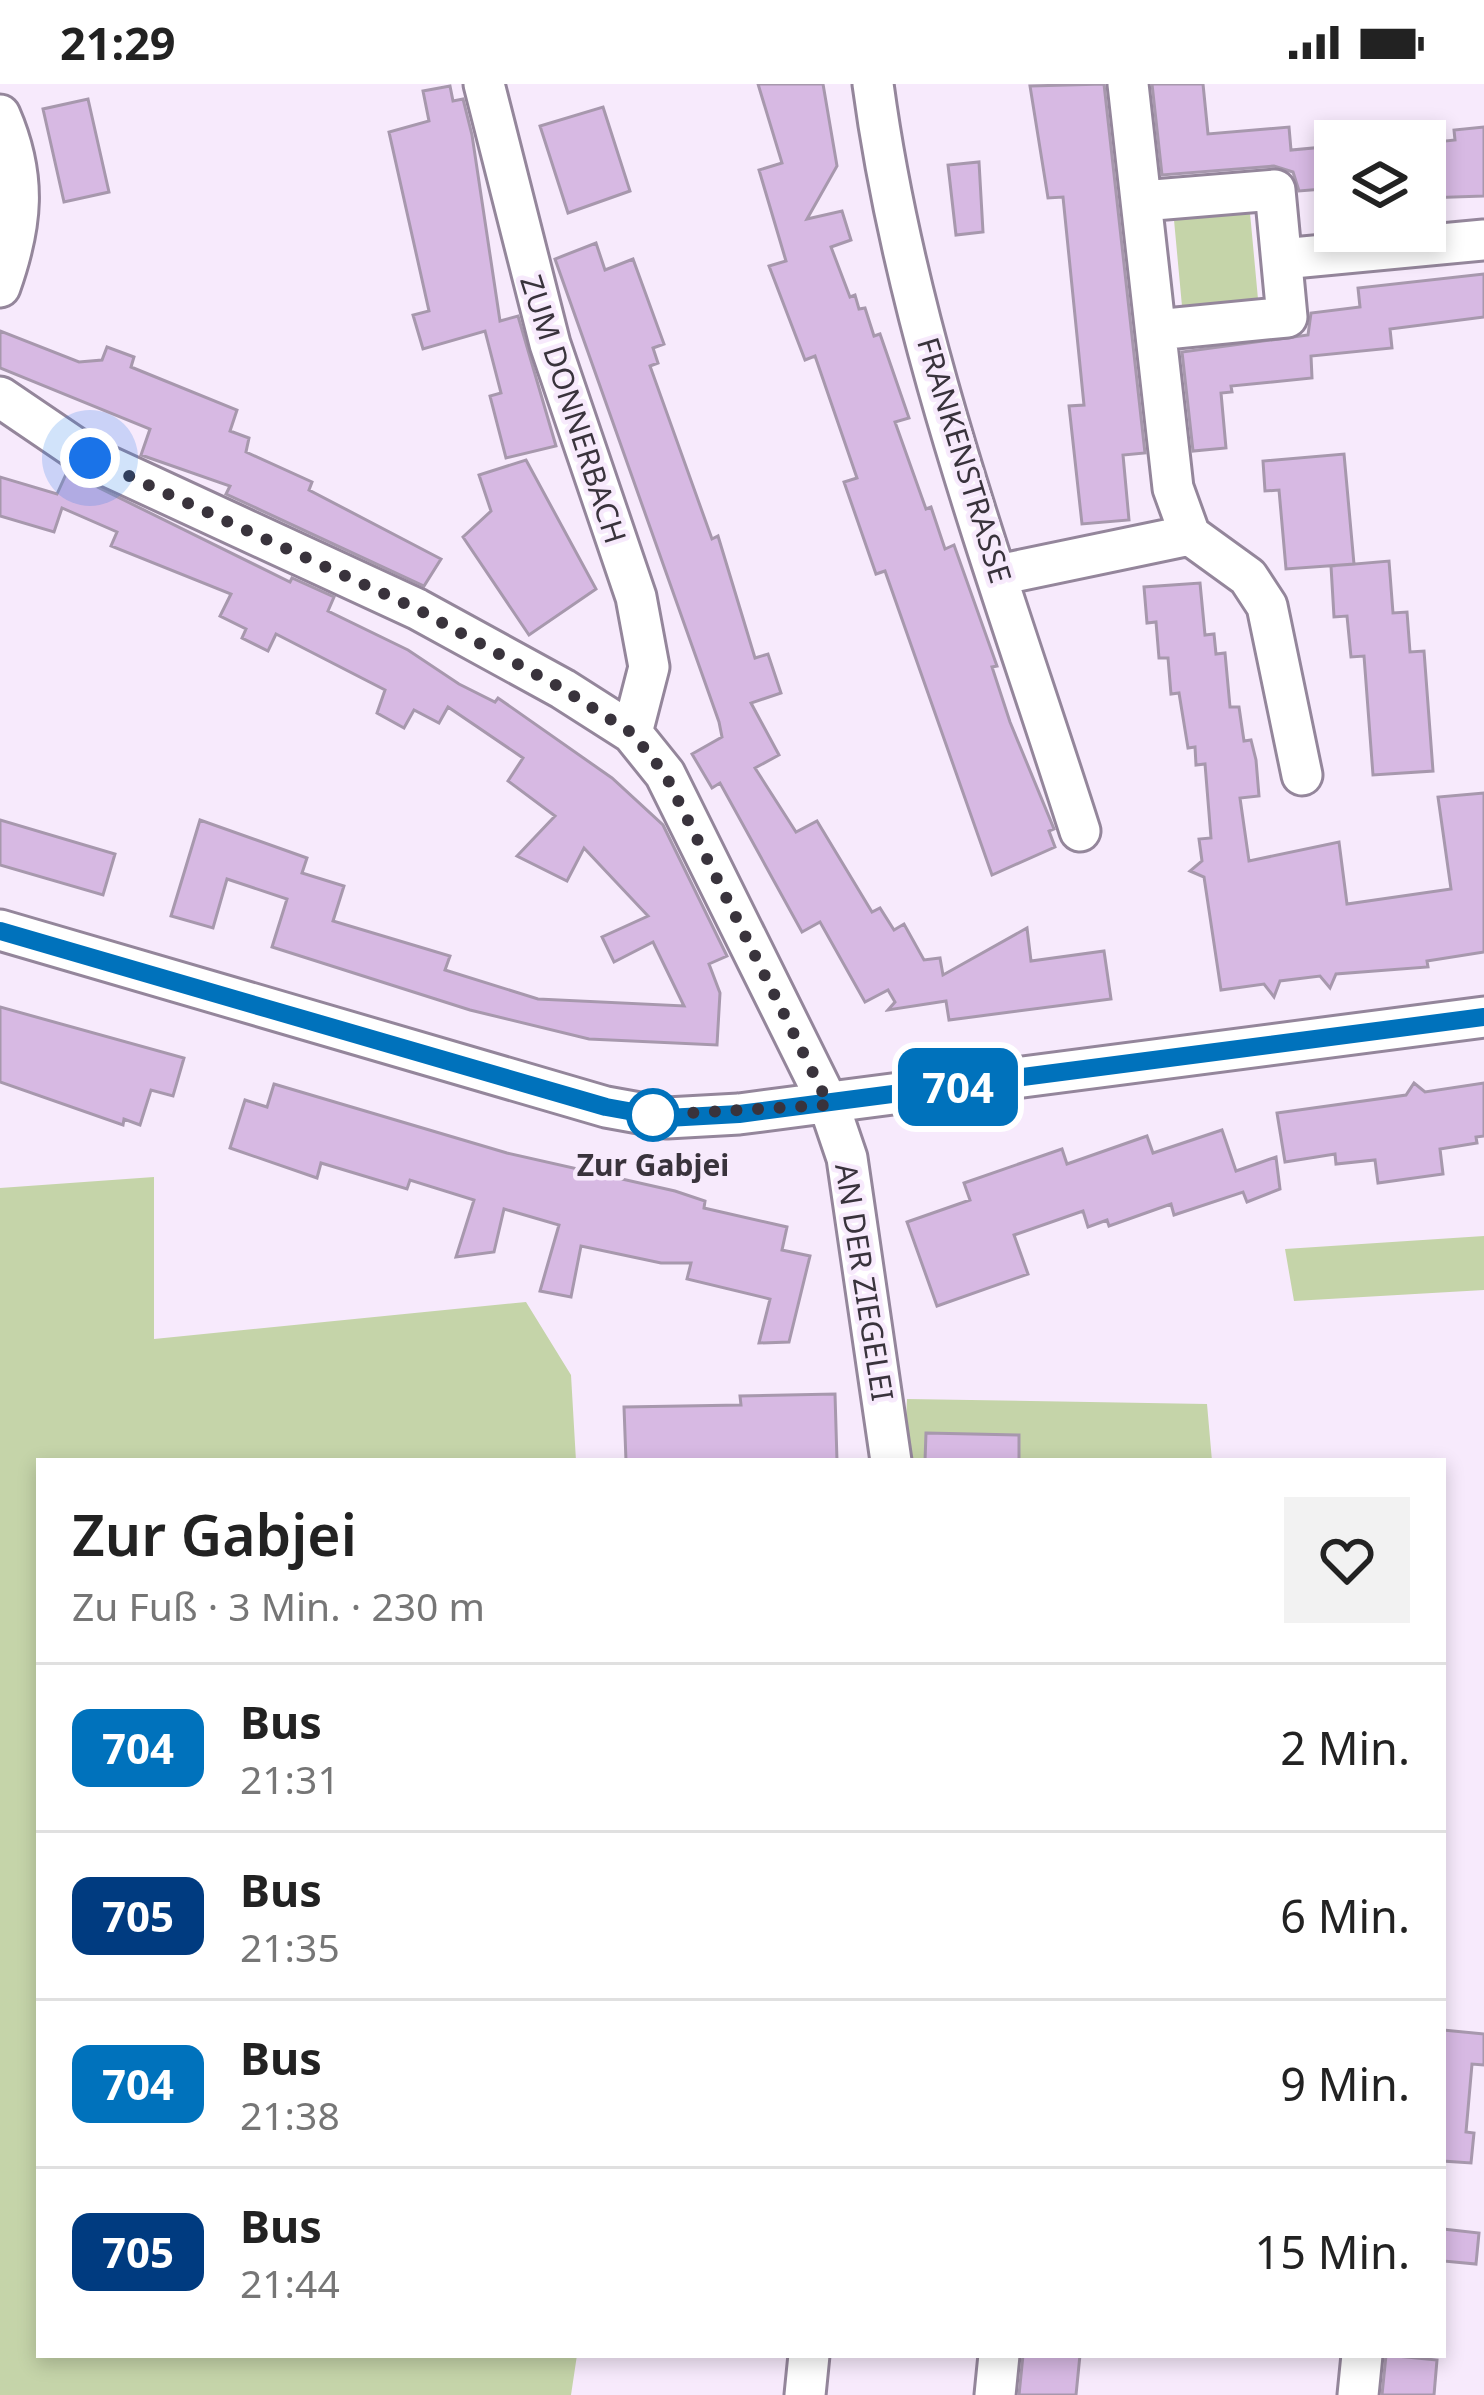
<!DOCTYPE html>
<html lang="de">
<head>
<meta charset="utf-8">
<style>
  :root { --surface:#fff; --page:#f2f2f2; --text:#222; --muted:#767676; --line:#e0e0e0 }
  body { margin:0; font-family:"Noto Sans",sans-serif; background:var(--page); color:var(--text); height:100vh; display:flex; flex-direction:column; font-size:45px; white-space:nowrap }
  * { box-sizing:border-box; margin:0 }
  p { font-size:39px; color:var(--muted) }
  .icon { flex:none; width:66px; height:66px; fill:none; stroke:currentColor; stroke-width:2; stroke-linecap:round; stroke-linejoin:round }
  .map { position:relative; flex:1; overflow:hidden }
  .panel { position:absolute; left:36px; top:1374px; width:1410px; height:900px; display:flex; flex-direction:column; background:var(--surface); border-radius:0px; box-shadow:0 6px 18px #0003 }
  .panel>* { flex:none }
  .badge { padding:0 24px; border-radius:18px; font-size:42px; line-height:78px }
  .buttons { position:absolute; left:1314px; top:36px; display:grid; gap:24px }
  .buttons a { display:grid; place-items:center; width:132px; height:132px; border-radius:0px; background:var(--surface); box-shadow:0 6px 18px #0003; font-size:60px }
  .you { position:absolute; width:60px; height:60px; margin:-30px; border:9px solid #fff; border-radius:50%; background:#1a73e8; box-shadow:0 0 0 18px #1a73e833 }
  .map>.badge { position:absolute; translate:-50% -50%; box-shadow:0 0 0 6px #fff }
  .round { display:grid; place-items:center; flex:none; width:126px; height:126px; border-radius:0px; background:var(--page) }
  .overview { display:flex; align-items:center; justify-content:space-between; height:204px; padding:0 36px }
  h1 { font-size:57px; font-weight:600; line-height:90px }
  ul { padding:0; list-style:none }
  li { display:flex; align-items:center; gap:36px; height:168px; padding:0 36px; border-top:3px solid var(--line) }
  li div { flex:1 }
  li b { display:block; font-size:45px }
  li em { font-style:normal }
  li .badge { min-width:132px; font-weight:700; text-align:center }
  .status { display:flex; justify-content:space-between; align-items:center; height:84px; padding:0 60px; background:var(--surface); direction:ltr }
  .status svg { height:33px; fill:currentColor }
  .map>svg:first-child { display:block }
  .green { fill:#c5d4a9 }
  .building { fill:#d7b9e3; stroke:#a798ad; stroke-width:3 }
  .lines { fill:none; stroke-linecap:round; stroke-linejoin:round }
  .street-casing { stroke:#94869b; stroke-width:45 }
  .street { stroke:#fff; stroke-width:39 }
  .line-casing { stroke:#fff; stroke-width:27 }
  .line { stroke:#0072bc; stroke-width:18 }
  .walk { stroke:#39333c; stroke-width:12; stroke-dasharray:0 21.6 }
  .stop-dot { fill:#fff; stroke:#0072bc; stroke-width:6 }
  .labels { text-anchor:middle; dominant-baseline:central; stroke-width:9; stroke-linejoin:round; paint-order:stroke }
  .street-label { font-size:30px; fill:#39333c; stroke:#f7eafc }
  .stop-label { font-size:30px; font-weight:bold; fill:#39333c; stroke:#f7eafc }
</style>
</head>
<body>
<div class="status"><b>21:29</b><svg viewBox="0 0 49 12"><path d="M0 12V9h3v3zM5 12V6h3v6zM10 12V3h3v9zM15 12V0h3v12zM26 1h20v11H26zM47 4h2v5h-2z"/></svg></div>
<div class="map">
<svg width="1484" height="2311" viewBox="0 0 1484 2311">
  <rect width="100%" height="100%" fill="#f7eafc"/>
  <path class="green" d="M1250,129l8,86 -76,7 -8,-86z
    M154,1093v162l372,-37 45,73 5,86h-537v894h538l-6,40h-571v-1207z
    M1484,1152v54l-190,11 -9,-52z
    M907,1315l300,5 5,57h-308z"/>
  <path class="building" d="M758,0h65l14,82 -30,53 35,-8 9,29 -20,7 19,50 5,-2 4,14 6,-1 9,28 6,-2 29,84 -14,4 31,87 5,-2 14,42 9,-4 43,121 -5,1 18,55 44,107 -5,2 6,16 -63,28 -107,-304 -9,3 -32,-92 13,-4 -42,-122 -10,4 -36,-94 17,-5 -27,-91 23,-7z
    M1104,0l41,369 -22,2 6,65 -47,4 -13,-118 15,-1 -21,-208 -15,1 -18,-112z
    M1152,0h51l5,50 81,-7 2,23 44,-4v42l-36,3 -6,-19 -19,-6 -112,9z
    M450,2l3,15 10,-2 9,36 28,186 18,-5 38,130 -50,12 -16,-62 11,-3 -16,-62 -62,18 -10,-34 16,-4 -40,-179 40,-11 -6,-30z
    M88,15l21,93 -45,10 -21,-93z
    M603,23l27,84 -62,22 -28,-87z
    M1484,43v69l-59,2 2,-55 28,-3 -1,-10z
    M979,78l4,70 -27,3 -8,-70z
    M596,159l9,27 28,-11 31,85 -11,4 5,15 -8,3 62,173 6,-3 37,122 13,-4 13,39 -30,10 28,52 -24,13 41,64 21,-11 55,91 8,-4 14,22 10,-6 20,36 16,-2 3,17 84,-47 4,33 73,-10 7,48 -162,21 -3,-19 -58,9 7,-8 -7,-12 -23,12 -45,-80 -18,10 -82,-149 -8,5 -20,-34 30,-17 -3,-15 -164,-463z
    M1484,190v43l-94,12 2,19 -81,8 1,22 -81,8 1,6 -11,1 5,55 -33,3 -11,-99 126,-17 3,-22 49,-6 -2,-19z
    M0,247l79,31 23,-2 5,-13 27,10 -3,10 106,43 -7,21 19,7 -3,14 66,30 -3,8 132,69 -17,27 -198,-92 4,-8 -89,-31 9,-26 -150,-61z
    M1344,370l10,110 -68,5 -7,-79 -14,1 -2,-30z
    M526,376l70,129 -67,46 -66,-98 28,-26 -12,-36z
    M67,388l223,110 2,-4 42,19 -6,14 80,39 51,34 36,18 3,-4 114,80 51,47 64,131 -18,8 11,29 -3,52 -128,-6 -119,-29 -198,-63 15,-48 -60,-20 -14,49 -42,-12 29,-96 107,38 -5,15 42,13 -11,35 117,35 -5,14 93,29 146,7 -31,-64 -39,20 -12,-25 46,-21 -64,-68 -17,33 -50,-25 38,-40 -47,-35 15,-23 -75,-51 -9,16 -25,-13 -10,18 -27,-15 8,-23 -109,-56 -8,17 -26,-13 4,-9 -26,-13 11,-22 -120,-48 6,-14 -55,-24 -8,24 -54,-16v-39l57,17z
    M1389,477l4,52 14,-1 3,40 14,-1 9,120 -60,4 -9,-119 -13,1 -4,-41 -13,1 -3,-51z
    M1200,499l5,52 9,-1 2,20 9,-1 5,54h9l5,34 7,-1 5,20 3,36 -19,2 9,63 90,-19 8,62 104,-15 -13,-92 46,-4v159l-57,9 1,6 -92,7 -6,14 -10,-12 -40,5 -6,16 -10,-13 -43,6 -17,-113 -14,-6 12,-10 -3,-22 12,-1 -6,-74 -9,1 -1,-18 -7,1 -9,-55 -8,1 -3,-36h-9l-3,-36 -9,1 -3,-36z
    M0,736l115,34 -12,41 -103,-30z
    M0,923l184,51 -11,38 -22,-6 -11,35 -16,-6 -1,6 -123,-43z
    M1414,999l11,9 59,-9v53l-8,1 1,6 -37,6 3,25 -65,9 -3,-23 -39,4 -1,-10 -50,8 -8,-49 129,-18z
    M274,1000l233,69 168,38 30,10 -1,7 83,19 -5,23 28,6 -21,86 -30,1 11,-44 -83,-20 4,-16h-30l-80,-17 -10,51 -31,-6 19,-66 -55,-16 -10,43 -38,5 18,-57 -64,-20 -3,9 -86,-26 -4,15 -87,-30 15,-48 22,7z
    M1222,1046l14,41 40,-14 4,32 -33,13 -4,-10 -69,23 -3,-11 -62,22 -2,-6 -19,7 -5,-16 -69,24 14,39 -91,32 -30,-84 63,-22 -6,-17 98,-34 5,15 80,-28 6,17z
    M835,1310l2,67h-211l-2,-54 117,-2 -1,-9z
    M926,1349l93,2v26h-94z
    M1443,1946l41,4v31l-12,-1 -6,68 8,1 -3,30 -28,-2z
    M1443,2145l36,4 -3,31 -33,-3z
    M1023,2271h57l-4,40h-57z
    M1386,2271l51,5 -3,35h-52z"/>
  <g class="lines">
    <defs>
      <path id="street" d="M484,0l66,260 86,253 13,70 -17,66
        M873,0c34,255 129,502 207,747
        M1128,0l45,404 17,47 58,42 19,29 35,169
        M0,31c27,62 22,110 0,172
        M1142,117l133,-11 12,127 -131,13
        M1282,175l202,-19
        M0,313l90,61 327,151 146,80 69,44 33,41 164,331 18,53 44,303
        M998,491l192,-40
        M0,846l606,177 61,11 72,-4 745,-97
        M805,2311l4,-40
        M995,2311l4,-40
        M1358,2311l4,-40"/>
    </defs>
    <use href="#street" class="street-casing"/>
    <use href="#street" class="street"/>
  </g>
  <g class="lines">
    <defs>
      <path id="line" d="M0,847l606,176 61,11 72,-4 745,-97"/>
    </defs>
    <use href="#line" class="line-casing"/>
    <use href="#line" class="line"/>
    <path class="walk" d="M90,374l327,151 146,80 69,44 33,41 164,331 -176,10"/>
  </g>
  <circle class="stop-dot" cx="653" cy="1031" r="24"/>
  <g class="labels">
    <g class="street-label">
      <text transform="translate(574 325) rotate(72)">ZUM DONNERBACH</text>
      <text transform="translate(965 376) rotate(73)">FRANKENSTRASSE</text>
      <text transform="translate(865 1198) rotate(81)">AN DER ZIEGELEI</text>
    </g>
    <g class="stop-label">
      <text x="653" y="1080">Zur Gabjei</text>
    </g>
  </g>
</svg>
<div class="buttons">
<a><svg class="icon" aria-label="layers" viewBox="0 0 24 24"><path d="M12 4l9 5-9 5-9-5zM3 14l9 5 9-5"/></svg></a>
</div>
<div class="you" style="left:90px;top:374px"></div>
<b class="badge" style="left:958px;top:1003px;background:#0072bc;color:#fff">704</b>
<section class="panel">
<div class="overview"><div><h1>Zur Gabjei</h1><p>Zu Fuß · 3 Min. · 230 m</p></div><a class="round"><svg class="icon" aria-label="heart" viewBox="0 0 24 24"><path d="M12 20l-8-8c-3-5 5-10 8-4 3-6 11-1 8 4z"/></svg></a></div>
<ul>
<li><span class="badge" style="background:#0072bc;color:#fff">704</span><div><b>Bus</b><p>21:31</p></div><em>2 Min.</em></li>
<li><span class="badge" style="background:#003b80;color:#fff">705</span><div><b>Bus</b><p>21:35</p></div><em>6 Min.</em></li>
<li><span class="badge" style="background:#0072bc;color:#fff">704</span><div><b>Bus</b><p>21:38</p></div><em>9 Min.</em></li>
<li><span class="badge" style="background:#003b80;color:#fff">705</span><div><b>Bus</b><p>21:44</p></div><em>15 Min.</em></li>
</ul>
</section>
</div>
</body>
</html>
